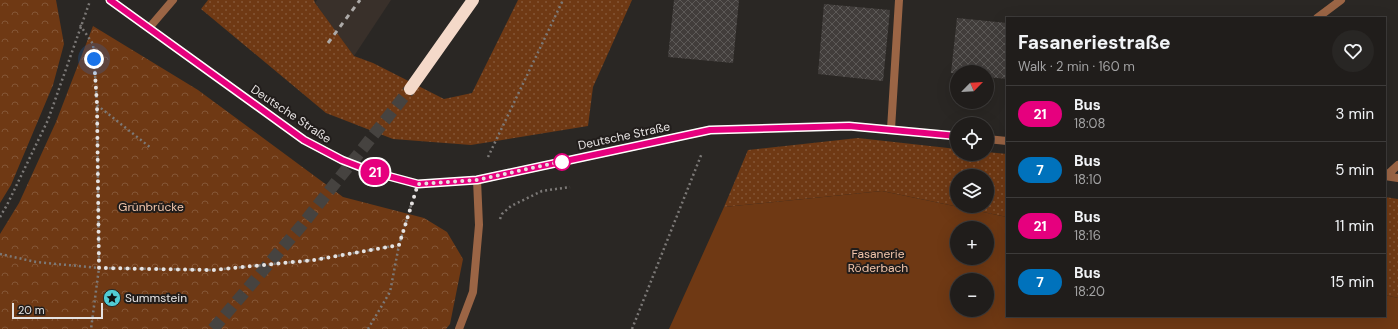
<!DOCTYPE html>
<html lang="en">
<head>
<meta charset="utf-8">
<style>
  :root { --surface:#201d1b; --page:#282624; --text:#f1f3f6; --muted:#a2a2a3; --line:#3d3b3a }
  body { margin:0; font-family:"DM Sans",sans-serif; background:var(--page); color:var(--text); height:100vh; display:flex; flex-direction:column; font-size:15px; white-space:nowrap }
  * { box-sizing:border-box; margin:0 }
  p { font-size:13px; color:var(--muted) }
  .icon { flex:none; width:22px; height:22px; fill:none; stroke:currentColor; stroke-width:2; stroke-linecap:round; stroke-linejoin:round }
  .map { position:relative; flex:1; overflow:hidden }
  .panel { position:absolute; left:1006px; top:17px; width:380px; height:300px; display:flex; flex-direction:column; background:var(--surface); border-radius:0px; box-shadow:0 4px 16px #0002,0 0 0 1px var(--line) }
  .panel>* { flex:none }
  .badge { padding:0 8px; border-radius:13px; font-size:14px; line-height:26px }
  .needle { width:26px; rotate:66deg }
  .controls { position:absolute; left:950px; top:65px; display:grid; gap:8px }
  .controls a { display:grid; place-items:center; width:44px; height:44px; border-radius:50%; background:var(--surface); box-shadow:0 4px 16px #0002,0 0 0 1px var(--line); font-size:20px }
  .scale { position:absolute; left:12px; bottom:10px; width:91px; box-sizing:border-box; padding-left:4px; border:2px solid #e6e3e2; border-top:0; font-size:11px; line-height:14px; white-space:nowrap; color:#e6e3e2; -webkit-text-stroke:3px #211d1b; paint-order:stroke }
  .you { position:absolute; width:20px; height:20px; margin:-10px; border:3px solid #fff; border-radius:50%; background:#1a73e8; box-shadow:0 0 0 6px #1a73e833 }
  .map>.badge { position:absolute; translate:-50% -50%; box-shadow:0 0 0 2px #fff }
  .round { display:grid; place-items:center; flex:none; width:42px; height:42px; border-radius:21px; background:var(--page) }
  .head { display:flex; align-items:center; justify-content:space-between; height:68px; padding:0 12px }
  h1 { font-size:19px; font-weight:800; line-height:30px }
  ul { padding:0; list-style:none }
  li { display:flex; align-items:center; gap:12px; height:56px; padding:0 12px; border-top:1px solid var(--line) }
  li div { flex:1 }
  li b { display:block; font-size:15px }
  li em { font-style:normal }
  li .badge { min-width:44px; font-weight:700; text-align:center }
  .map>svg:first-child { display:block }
  .built { fill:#39302a }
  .grass { fill:url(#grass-dots); fill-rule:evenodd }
  .park { fill:url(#park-crowns) }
  .garden { fill:#6f3914; fill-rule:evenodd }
  .building { fill:url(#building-cross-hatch) }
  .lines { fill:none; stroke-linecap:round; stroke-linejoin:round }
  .highway-tunnel { stroke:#464340; stroke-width:12; stroke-dasharray:12 6; stroke-linecap:butt }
  .path { stroke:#7c7977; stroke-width:2.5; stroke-dasharray:2 3; stroke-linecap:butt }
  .lane { stroke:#9b6545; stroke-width:8 }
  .street { stroke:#9b6545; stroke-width:8 }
  .highway { stroke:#f4d9c9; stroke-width:12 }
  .rail { stroke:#adaaa8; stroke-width:3; stroke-dasharray:5 5; stroke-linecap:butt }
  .line-casing { stroke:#fff; stroke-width:9 }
  .line { stroke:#e6007e; stroke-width:6 }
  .walk { stroke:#e6e3e2; stroke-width:4; stroke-dasharray:0 7.2 }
  .stop-dot { fill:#fff; stroke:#e6007e; stroke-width:2 }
  .labels { text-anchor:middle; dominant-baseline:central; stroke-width:4; stroke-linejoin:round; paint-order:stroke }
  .street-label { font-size:12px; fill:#e6e3e2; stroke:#211d1b }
  .park-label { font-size:12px; fill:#f1c5ab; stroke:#211d1b }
  .poi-label { font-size:12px; fill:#e6e3e2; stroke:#211d1b; text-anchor:start }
</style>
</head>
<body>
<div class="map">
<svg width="1398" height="329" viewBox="0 0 1398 329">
  <defs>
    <pattern id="grass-dots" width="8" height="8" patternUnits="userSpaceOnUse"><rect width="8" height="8" fill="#6f3914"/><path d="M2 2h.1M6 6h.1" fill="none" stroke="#845636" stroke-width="1.8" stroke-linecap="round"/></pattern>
    <pattern id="park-crowns" width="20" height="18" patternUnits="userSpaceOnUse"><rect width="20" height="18" fill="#6f3914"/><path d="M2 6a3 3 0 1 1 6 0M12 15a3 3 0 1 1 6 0" fill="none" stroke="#845636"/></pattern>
    <pattern id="building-cross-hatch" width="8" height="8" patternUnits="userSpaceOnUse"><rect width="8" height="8" fill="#413d3b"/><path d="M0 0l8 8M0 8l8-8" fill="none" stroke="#5c5957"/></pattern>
  </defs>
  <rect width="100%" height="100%" fill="#2a2724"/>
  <path class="built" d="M317,0h74l-37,56 -39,-53z"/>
  <path class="grass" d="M208,0h106l1,3 39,53 19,7 71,36 28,-6 46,-93h114l-39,87 -5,39 -117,19 -78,-6 -67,-26 -125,-104z
    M858,138l99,11v5h30v-2l20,2v63l-125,-26 -158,16 24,-57zM957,176h30v30h-30z
    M1385,197l13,2v99l-13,-3z"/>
  <path class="park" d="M0,0h56l8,44 -11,41 -42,100 -11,18z
    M93,26l105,64 145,107 81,21 23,14 16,27 -13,65 -4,5h-446v-95l19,-31 37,-81z"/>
  <path class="garden" d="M882,191l125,26v99h378v-21l13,3v31h-729l55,-122zM957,228h30v30h-30zM957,280h30v30h-30z"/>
  <path class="building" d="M674,0h65l-6,63 -65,-6z
    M824,4l66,6 -7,71 -65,-7z
    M957,18l50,5v56l-20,-2v-5l-36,1z"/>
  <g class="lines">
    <path class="highway-tunnel" d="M213,329l89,-104 108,-136"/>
    <path class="path" d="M80,25l13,19 4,60 2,164 -8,61
      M97,105l54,43
      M488,157l75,-157
      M0,217l7,-12 41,-85 42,-119
      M500,219l2,-5 9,-8 31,-15 28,-4
      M0,254l36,8 63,6 114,2 101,-10 85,-15
      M368,329l22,-37 9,-47 13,-43
      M632,329l70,-176"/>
    <path class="lane" d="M1317,18l24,-18
      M891,129l8,-129"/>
    <path class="street" d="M110,0l194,140 38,20 31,12 45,12 59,-4 233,-50 139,-4 108,10
      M149,28l24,-28
      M987,139l20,2
      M1385,176l13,2
      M1386,176l12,-11
      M459,329l14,-37 6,-67 -2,-45"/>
    <path class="highway" d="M410,89l63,-89"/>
    <path class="rail" d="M328,43l32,-43"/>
  </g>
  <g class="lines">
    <defs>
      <path id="line" d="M110,0l194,140 38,20 31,12 45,12 59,-4 233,-50 139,-4 108,10"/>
    </defs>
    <use href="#line" class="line-casing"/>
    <use href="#line" class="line"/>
    <path class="walk" d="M94,59l3,45 2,164 114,2 101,-10 85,-15 19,-61 59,-4 87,-19 -2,1"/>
  </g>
  <defs>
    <symbol id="sight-disc" viewBox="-11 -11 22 22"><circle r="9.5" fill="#51ccd4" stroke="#211d1b"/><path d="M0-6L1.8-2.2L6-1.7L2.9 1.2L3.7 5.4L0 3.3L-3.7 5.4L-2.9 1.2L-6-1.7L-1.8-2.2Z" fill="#111"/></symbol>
  </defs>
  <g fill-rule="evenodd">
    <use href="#sight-disc" x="102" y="288" width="20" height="20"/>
  </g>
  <circle class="stop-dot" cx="562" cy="162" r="8"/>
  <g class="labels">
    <g class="street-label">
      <text transform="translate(291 114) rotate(34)">Deutsche Straße</text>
      <text transform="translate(624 136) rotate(-12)">Deutsche Straße</text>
    </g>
    <g class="park-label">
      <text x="151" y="207">Grünbrücke</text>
      <text x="878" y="254">Fasanerie<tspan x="878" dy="14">Röderbach</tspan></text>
    </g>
    <g class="poi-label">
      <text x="125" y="298">Summstein</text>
    </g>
  </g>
</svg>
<div class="controls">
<a><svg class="needle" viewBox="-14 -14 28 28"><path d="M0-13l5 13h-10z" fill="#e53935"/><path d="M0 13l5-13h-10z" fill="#a2a2a3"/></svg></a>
<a><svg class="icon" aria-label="locate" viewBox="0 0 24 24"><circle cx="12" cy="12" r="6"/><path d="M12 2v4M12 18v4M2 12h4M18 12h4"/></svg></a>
<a><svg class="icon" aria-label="layers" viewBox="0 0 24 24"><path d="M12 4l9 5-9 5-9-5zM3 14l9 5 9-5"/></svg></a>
<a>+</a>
<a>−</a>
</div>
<div class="scale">20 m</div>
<div class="you" style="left:94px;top:59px"></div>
<b class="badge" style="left:375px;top:172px;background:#e6007e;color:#fff">21</b>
<section class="panel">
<div class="head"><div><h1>Fasaneriestraße</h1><p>Walk · 2 min · 160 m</p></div><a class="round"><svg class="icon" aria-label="heart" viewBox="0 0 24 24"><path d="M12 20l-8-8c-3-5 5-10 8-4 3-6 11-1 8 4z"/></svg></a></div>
<ul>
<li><span class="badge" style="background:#e6007e;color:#fff">21</span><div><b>Bus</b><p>18:08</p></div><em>3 min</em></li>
<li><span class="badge" style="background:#0072bc;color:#fff">7</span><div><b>Bus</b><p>18:10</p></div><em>5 min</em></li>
<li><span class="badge" style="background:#e6007e;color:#fff">21</span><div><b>Bus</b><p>18:16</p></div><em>11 min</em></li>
<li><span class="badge" style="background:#0072bc;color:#fff">7</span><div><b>Bus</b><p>18:20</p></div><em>15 min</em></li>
</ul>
</section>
</div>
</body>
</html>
